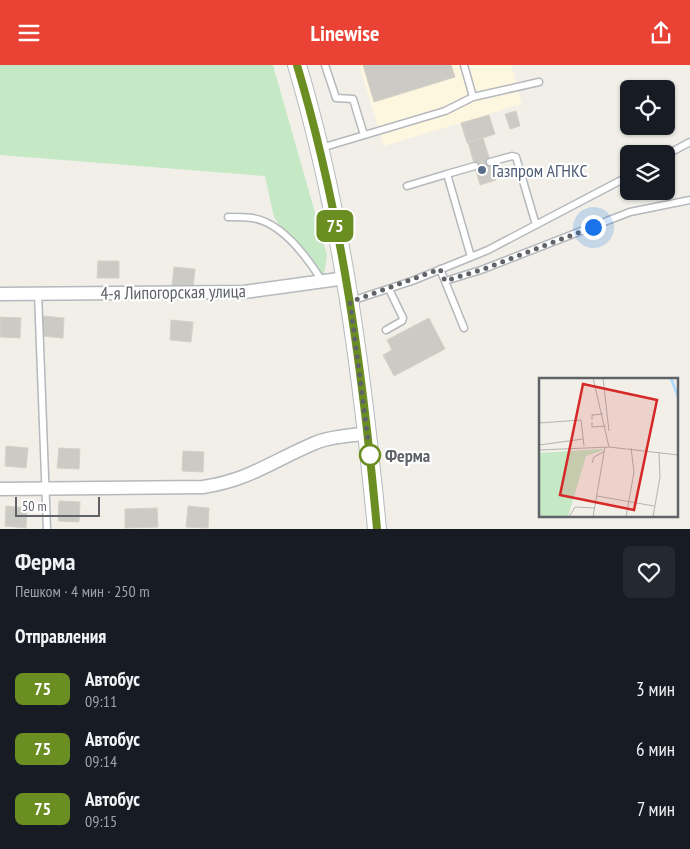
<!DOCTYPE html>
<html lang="ru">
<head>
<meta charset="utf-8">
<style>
  :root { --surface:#171b24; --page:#242831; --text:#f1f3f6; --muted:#9ea1a6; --accent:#ea4335 }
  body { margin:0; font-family:"PT Sans Narrow",sans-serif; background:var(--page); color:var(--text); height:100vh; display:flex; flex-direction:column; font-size:19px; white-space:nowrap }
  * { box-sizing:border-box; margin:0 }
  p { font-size:16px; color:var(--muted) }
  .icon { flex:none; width:28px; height:28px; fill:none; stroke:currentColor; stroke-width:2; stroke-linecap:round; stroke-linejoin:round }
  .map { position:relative; height:464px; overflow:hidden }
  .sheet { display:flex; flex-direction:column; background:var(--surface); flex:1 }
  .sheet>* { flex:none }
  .badge { padding:0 10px; border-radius:8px; font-size:18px; line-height:32px }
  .buttons { position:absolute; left:620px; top:15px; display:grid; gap:10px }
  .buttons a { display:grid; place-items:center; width:55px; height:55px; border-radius:8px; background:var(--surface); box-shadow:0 1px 4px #0004; font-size:25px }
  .scale { position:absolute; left:15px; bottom:12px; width:85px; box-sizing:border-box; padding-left:5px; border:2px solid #5f6368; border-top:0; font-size:14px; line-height:18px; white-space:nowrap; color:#5f6368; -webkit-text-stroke:4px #fff; paint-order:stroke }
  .you { position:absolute; width:25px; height:25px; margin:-12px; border:4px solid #fff; border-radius:50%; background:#1a73e8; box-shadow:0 0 0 8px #1a73e833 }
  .map>.badge { position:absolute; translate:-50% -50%; box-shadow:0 0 0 2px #fff }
  h2 { padding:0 15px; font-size:19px; line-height:45px }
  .round { display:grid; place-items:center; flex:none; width:52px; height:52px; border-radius:8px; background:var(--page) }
  .headline { display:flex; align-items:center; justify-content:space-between; height:85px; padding:0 15px }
  h1 { font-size:24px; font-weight:700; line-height:38px }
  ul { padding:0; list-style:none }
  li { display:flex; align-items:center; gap:15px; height:60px; padding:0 15px }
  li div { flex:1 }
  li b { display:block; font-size:19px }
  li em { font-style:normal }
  li .badge { min-width:55px; font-weight:700; text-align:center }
  header { display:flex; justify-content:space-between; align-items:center; height:65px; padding:0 15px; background:var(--accent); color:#fff; font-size:22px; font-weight:700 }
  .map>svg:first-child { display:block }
  .commercial { fill:#fef7e0 }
  .green { fill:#c5e8c5 }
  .building { fill:#cccac5; stroke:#d6d1c6 }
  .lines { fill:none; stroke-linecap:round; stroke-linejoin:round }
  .lane-casing { stroke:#b5b8bc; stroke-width:9 }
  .street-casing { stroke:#b5b8bc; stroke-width:15 }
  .secondary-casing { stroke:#b6babf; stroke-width:20 }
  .lane { stroke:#fff; stroke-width:6 }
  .street { stroke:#fff; stroke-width:12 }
  .secondary { stroke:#fff; stroke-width:18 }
  .line-casing { stroke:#fff; stroke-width:11 }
  .line { stroke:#6b8e23; stroke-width:8 }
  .walk { stroke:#5f6368; stroke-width:5; stroke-dasharray:0 9 }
  .service-dot { fill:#5c6f8a; stroke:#fff; stroke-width:2 }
  .stop-dot { fill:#fff; stroke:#6b8e23; stroke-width:2.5 }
  .labels { text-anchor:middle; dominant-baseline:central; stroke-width:4.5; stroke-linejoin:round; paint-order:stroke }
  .service-label { font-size:18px; fill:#4e5e75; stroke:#fff; text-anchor:start }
  .street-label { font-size:18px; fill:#5f6368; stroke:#fff }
  .stop-label { font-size:18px; font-weight:bold; fill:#5f6368; stroke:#fff; text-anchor:start }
  .inset-river { fill:none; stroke:#aadaff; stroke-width:2.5 }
  .inset-road { fill:none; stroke:#b3b3b1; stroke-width:1 }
  .view { fill:#d62828; fill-opacity:0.15; stroke:#d62828; stroke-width:2.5 }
  .inset-edge { fill:none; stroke:#5f6368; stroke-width:2.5 }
</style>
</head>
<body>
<header><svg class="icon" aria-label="menu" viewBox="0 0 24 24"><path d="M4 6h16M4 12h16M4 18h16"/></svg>Linewise<svg class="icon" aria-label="share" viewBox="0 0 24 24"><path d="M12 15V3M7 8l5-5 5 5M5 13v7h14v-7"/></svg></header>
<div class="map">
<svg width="690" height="464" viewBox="0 0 690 464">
  <rect width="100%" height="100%" fill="#f1efe8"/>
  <path class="commercial" d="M359,0h152l11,39 -138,42z"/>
  <path class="green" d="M0,0h273l54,190 -3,21 -26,-21 -24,-38 -9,-41 -265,-21z"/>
  <path class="building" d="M363,0h88l4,12 -81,25z
    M516,46l4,15 -10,3 -5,-15z
    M489,50l6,19 -28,9 -6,-20z
    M483,73l13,42 -16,5 -12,-43z
    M98,196h21v17h-22z
    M174,202l21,2 -2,20 -21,-2z
    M43,251l21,2 -1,20 -22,-2z
    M0,252l21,1 -1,20 -20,-1z
    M429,253l16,31 -51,27 -11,-21 9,-5 -5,-10z
    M171,255l22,2 -2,20 -21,-2z
    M6,381l22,2 -2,20 -21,-2z
    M59,383l21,1 -1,20 -22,-1z
    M183,386l21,1 -1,20 -21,-1z
    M59,436l21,1 -1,20 -21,-1z
    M6,441l21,2 -1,20 -21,-2z
    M188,441l21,2 -1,20 -22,-1z
    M157,443l1,19 -33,1v-19z"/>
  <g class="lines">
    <defs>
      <path id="lane" d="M325,0l11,33 17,1 11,36
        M473,32l66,-15
        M321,83l124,-37 28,-14 -9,-32
        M666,90l24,-13
        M490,97l22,-6 4,1 20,68
        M407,121l40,-12
        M228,152c8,0 16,0 24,1 30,4 55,39 70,63
        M471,192l-24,-83 28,-8
        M440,204l24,59
        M445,216l36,-11 149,-58 60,-12
        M38,228l9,236
        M351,236l61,-20 76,-31 141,-74
        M386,265l16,-9 1,-3 -14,-29"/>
      <path id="street" d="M0,229l244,-2 102,-14
        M0,424l203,-2c47,-7 71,-27 112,-44 15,-7 36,-7 53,-10"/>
      <path id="secondary" d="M297,0c45,151 65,308 80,464"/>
    </defs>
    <use href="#lane" class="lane-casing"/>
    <use href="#street" class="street-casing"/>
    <use href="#secondary" class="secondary-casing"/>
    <use href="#lane" class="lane"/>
    <use href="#street" class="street"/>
    <use href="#secondary" class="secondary"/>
  </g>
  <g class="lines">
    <defs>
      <path id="line" d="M297,0c45,151 66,308 80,464"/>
    </defs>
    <use href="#line" class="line-casing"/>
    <use href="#line" class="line"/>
    <path class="walk" d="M370,390l-20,-153 90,-33 5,12 36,-11 112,-43"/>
  </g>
  <circle class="service-dot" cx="482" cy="105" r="5"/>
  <circle class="stop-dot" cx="370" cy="390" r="10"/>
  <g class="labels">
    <g class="service-label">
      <text x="492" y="105">Газпром АГНКС</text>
    </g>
    <g class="street-label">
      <text transform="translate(173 227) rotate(-1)">4-я Липогорская улица</text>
    </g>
    <g class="stop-label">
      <text x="385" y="390">Ферма</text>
    </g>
  </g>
  <g transform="translate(539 313)">
    <rect width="139" height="139" fill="#f1efe8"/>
    <path d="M62,71l3,1 -18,6 -18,61h-29v-64z" fill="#c5e8c5"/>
    <path class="inset-river" d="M132,0l7,19"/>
    <path class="inset-road" d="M54,0l16,69M64,0l6,53M53,42v-5l11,-1M53,44v5l14,-1M0,45l42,-3 3,26M0,67l44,-6M0,72l70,-3 69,8M53,85l2,-6 11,-6M58,118l57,10M30,139l6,-10 20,1M54,139l12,-70M87,139l8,-45 -3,-24M114,139l7,-40 -1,-25"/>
    <path class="view" d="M44,6l74,16 -23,110 -74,-15z"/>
    <rect width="139" height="139" class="inset-edge"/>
  </g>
</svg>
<div class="buttons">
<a><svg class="icon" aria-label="locate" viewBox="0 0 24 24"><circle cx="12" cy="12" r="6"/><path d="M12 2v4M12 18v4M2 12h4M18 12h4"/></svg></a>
<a><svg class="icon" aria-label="layers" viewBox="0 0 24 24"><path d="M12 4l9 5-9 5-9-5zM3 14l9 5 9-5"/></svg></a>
</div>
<div class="scale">50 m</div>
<div class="you" style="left:593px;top:162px"></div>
<b class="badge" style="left:335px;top:161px;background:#6b8e23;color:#fff">75</b>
</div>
<section class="sheet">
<div class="headline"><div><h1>Ферма</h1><p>Пешком · 4 мин · 250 m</p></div><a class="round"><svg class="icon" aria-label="heart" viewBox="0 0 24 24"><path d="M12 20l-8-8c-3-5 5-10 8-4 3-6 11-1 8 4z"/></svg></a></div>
<h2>Отправления</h2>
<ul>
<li><span class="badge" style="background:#6b8e23;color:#fff">75</span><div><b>Автобус</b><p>09:11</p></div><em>3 мин</em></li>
<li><span class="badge" style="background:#6b8e23;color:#fff">75</span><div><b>Автобус</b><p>09:14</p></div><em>6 мин</em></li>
<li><span class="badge" style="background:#6b8e23;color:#fff">75</span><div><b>Автобус</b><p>09:15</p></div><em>7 мин</em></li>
</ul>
</section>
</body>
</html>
